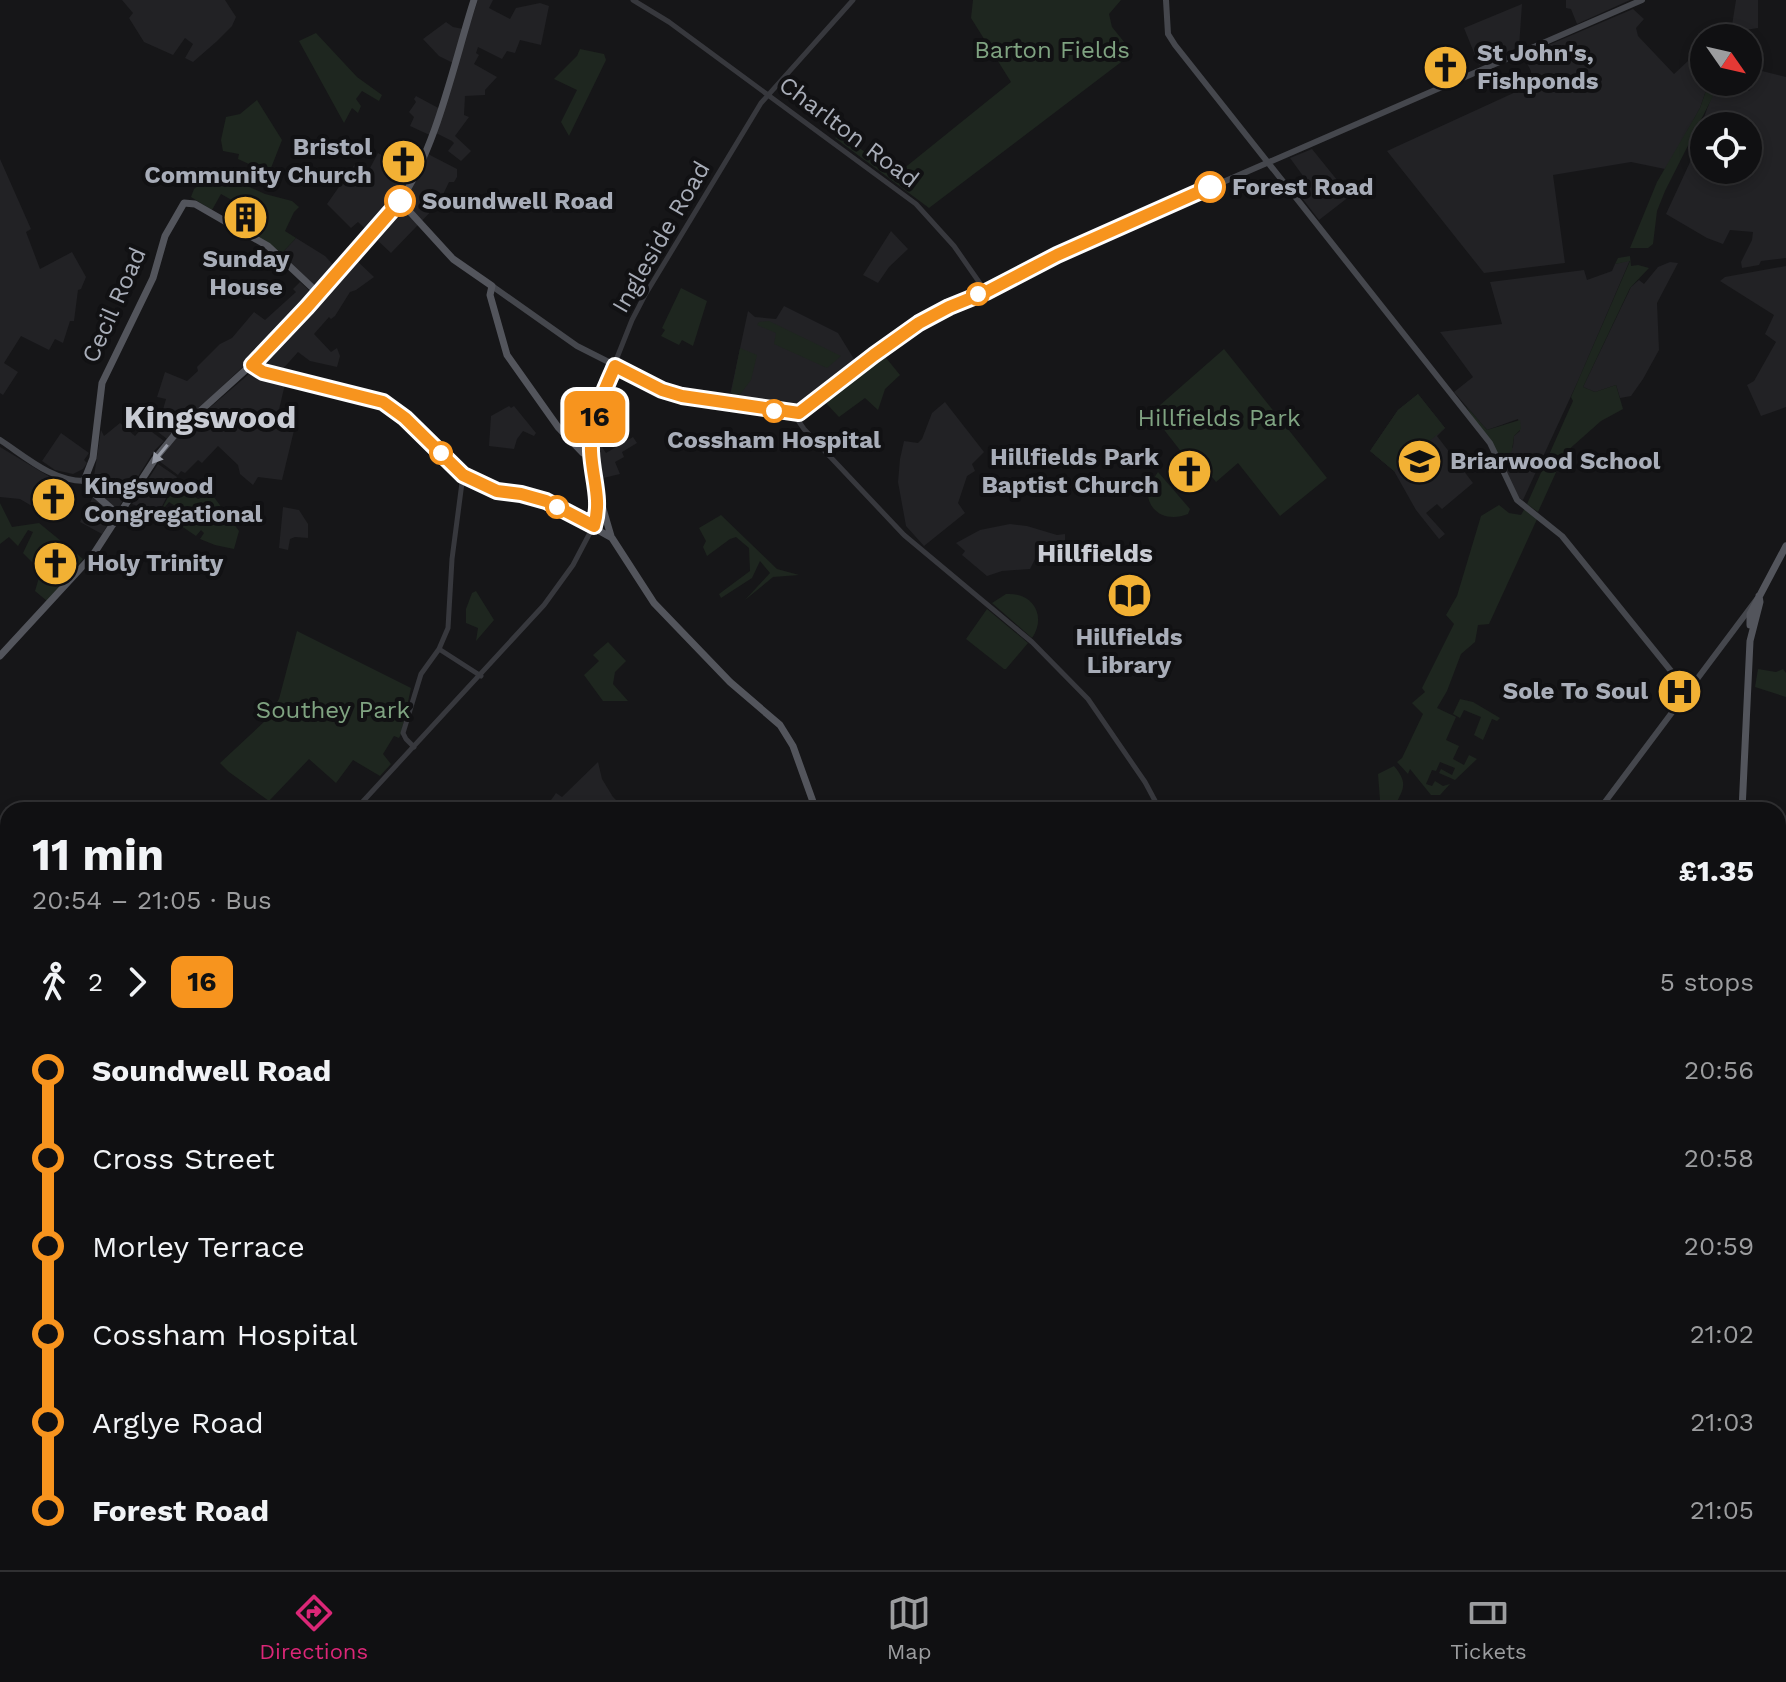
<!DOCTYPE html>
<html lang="en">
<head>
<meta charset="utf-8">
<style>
  :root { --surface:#101012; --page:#19191b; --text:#f1f3f6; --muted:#9c9d9f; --line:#303032; --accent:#db2777 }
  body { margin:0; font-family:"Work Sans",sans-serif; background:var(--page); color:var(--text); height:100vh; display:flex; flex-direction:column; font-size:30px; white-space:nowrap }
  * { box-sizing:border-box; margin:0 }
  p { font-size:26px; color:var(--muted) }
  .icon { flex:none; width:44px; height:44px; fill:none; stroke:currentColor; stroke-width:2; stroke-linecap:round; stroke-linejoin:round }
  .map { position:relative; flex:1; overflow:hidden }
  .sheet { position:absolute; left:0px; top:802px; width:1786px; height:768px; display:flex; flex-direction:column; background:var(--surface); border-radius:24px 24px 0 0; box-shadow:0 4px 12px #0003,0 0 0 2px var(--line) }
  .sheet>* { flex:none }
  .badge { padding:0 16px; border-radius:12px; font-size:28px; line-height:52px }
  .needle { width:52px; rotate:124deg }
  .controls { position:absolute; left:1690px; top:24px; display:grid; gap:16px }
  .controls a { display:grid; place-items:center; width:72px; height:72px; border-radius:50%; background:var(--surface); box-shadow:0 4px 12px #0003,0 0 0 2px var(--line); font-size:40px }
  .map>.badge { position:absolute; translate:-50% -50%; box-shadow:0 0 0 4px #fff }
  .legs { display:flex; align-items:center; gap:12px; height:88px; padding:0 32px; font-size:26px }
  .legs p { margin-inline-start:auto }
  .summary { display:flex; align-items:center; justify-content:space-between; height:136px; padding:0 32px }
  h1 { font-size:44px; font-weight:700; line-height:60px }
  ul { padding:0 32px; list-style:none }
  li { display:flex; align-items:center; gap:28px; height:88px; font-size:30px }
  li i { display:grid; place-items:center; width:12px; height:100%; margin:0 10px; background:currentColor }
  li i::after { content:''; width:20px; height:20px; margin:-10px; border:6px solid; border-radius:50%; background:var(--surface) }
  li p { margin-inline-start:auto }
  li:first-child i { background:linear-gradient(#0000 50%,currentColor 0) }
  li:last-child i { background:linear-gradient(currentColor 50%,#0000 0) }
  .dock { display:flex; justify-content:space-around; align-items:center; height:112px; border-top:2px solid var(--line); background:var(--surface); font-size:22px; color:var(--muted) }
  .dock a { display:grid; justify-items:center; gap:4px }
  .dock .selected { color:var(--accent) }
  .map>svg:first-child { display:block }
  .built { fill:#222225 }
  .green { fill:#1e261f }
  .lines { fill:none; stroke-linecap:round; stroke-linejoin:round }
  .stream { stroke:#2c353c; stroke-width:2 }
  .tertiary { stroke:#37383d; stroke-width:5 }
  .secondary { stroke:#45474d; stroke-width:6 }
  .primary { stroke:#53555c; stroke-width:7 }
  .oneway { fill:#979ba6 }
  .line-1-casing { stroke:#fff; stroke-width:18 }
  .line-1 { stroke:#f7941e; stroke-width:12 }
  .stop-1-dot { fill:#fff; stroke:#f7941e; stroke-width:4 }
  .labels { text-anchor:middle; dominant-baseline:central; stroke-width:8; stroke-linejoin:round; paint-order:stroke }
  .park-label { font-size:24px; fill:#7fa381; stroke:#111113 }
  .poi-label { font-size:24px; font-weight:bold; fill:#a8adb8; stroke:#111113; text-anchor:start }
  .street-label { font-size:24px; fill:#a8adb8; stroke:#111113 }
  .stop-label { font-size:24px; font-weight:bold; fill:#a8adb8; stroke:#111113; text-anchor:start }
  .neighbourhood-label { font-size:26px; font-weight:bold; fill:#c9ccd4; stroke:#111113 }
  .district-label { font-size:32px; font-weight:bold; fill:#c9ccd4; stroke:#111113 }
</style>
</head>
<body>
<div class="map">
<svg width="1786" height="1570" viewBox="0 0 1786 1570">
  <rect width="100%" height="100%" fill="#161618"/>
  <path class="built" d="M122,0h103l11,17 -4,9 -16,16 -23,20 -8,-4 8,-14 -8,-6 -12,17 -29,-13 -15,-24 4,-5z
    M478,0h15l-4,8 21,11 6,-11 24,-5 9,3 -8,39 -21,-5 -5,13 -8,-2 -5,8 -24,-12 -2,6 3,2 -5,9 23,13 -12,13v5l-20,1 -1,19 5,2 -14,19 16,15 -10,10 -13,-10 6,-8 -2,-2 -16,-8 -2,4 -24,-11 4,-9 -5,-5 7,-10 -2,-3 2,-3 26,14 15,-45 -18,-9 -16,-17 23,-17 7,5 15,3z
    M1566,0h64l-53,24 -6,-15 -5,-1z
    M1736,0h22v28l-13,2 -4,8h-11z
    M1522,4l-3,43 -40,18 -15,-37z
    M1633,9l11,10 -8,9 2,8 36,38 14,-13 16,16v5h5l-9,26 -27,49 -8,12 -34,-7 -78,13 12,88 -81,10 -97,-122 144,-66v-14l-8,-15z
    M1762,71l24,6v181l-25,3 -2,4 -17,3 -1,-6 11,-22 1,-8 -23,-2 -7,14 -16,-6 -41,-24 38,-82v38h44v-44h-40l1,-3 -6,-3 14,-38h20v4l12,5z
    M1312,149l38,47 -31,24 -24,-31 11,-9 -16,-22z
    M397,152l26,12 5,-10 29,15v8l-3,5h-5l-10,21 -48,50 -33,-31 -7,6 -24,-24 28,-40 15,4 8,-15 14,8z
    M0,159l31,70 -5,3 14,37 32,-17 14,25 -5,12 -3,1 -4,31h-4l-7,22 -8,-4 -6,11 -28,-14 -17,27 14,9 -15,23 -3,-2z
    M891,231l17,18 -19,18 -11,16 -15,-8z
    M296,238l29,18 15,16 14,-14 20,19 -18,13 -6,2 -15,24 -4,3 -2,-2 -15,17 17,18 6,-4 3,8 -3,11 -27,-6 -12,-9 -25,28 12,4 -7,30 19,4 -15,62 -24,-3 -5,8 -13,-11 -2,-9 -20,-19 -16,17 -4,-3 -13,13 -4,-2 -3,4 -19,-14 20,-27 70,-60 75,-81 -24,-19 -18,-21z
    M1630,260l-52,121 -55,119 -6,-3 -17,-35 13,-15 1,-11 6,-5 -2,-12 -31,11 -33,-38 19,-15 -33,-45 62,-8 -12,-42 94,-12 3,10 25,-9 3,-7z
    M1670,262l8,1 -21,40 2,47 -16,29 -12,17 -11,2 -4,-13 -21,7 -12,-5 48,-100 8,-7 5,4 14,-17z
    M1786,266v141l-25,9 -14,-31 7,-4 22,-39 -11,-8 9,-19 -54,-34 5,-4z
    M300,282l13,12 -59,62 -87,83 -23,-18 6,-11 12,3 4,-14 -9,-2 8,-25 22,9 11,-10 -1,-4 23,-23 12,-6 22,-26 11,8 31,-28 -3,-3z
    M784,306l54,27 16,26 -1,5 -56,45 -68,-9 19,-89 7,6 21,2z
    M1418,394l27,34 -8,8 36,47 -31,26 -5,-5 -11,9 19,21 -6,5 -23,-29 -22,-39 -24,-20 28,-41z
    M945,402l39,50 -12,12 3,7 -8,5 -9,27 7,10 -41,33 -18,-20 -8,-44 2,-23 4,-18 14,2 4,-4 10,-26z
    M509,406l2,2 3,-2 22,27 -2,3 -11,-5 -6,8 -3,10 -25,-3 2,-30z
    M120,423l15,13 9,-10 20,15 -10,10 -52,83 -22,-12 16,-31 -3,-8 8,-53 3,6z
    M61,433l28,20 -5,7 3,3 -4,6 -10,5 -18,-4 -13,-9z
    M633,437l4,6 -15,9 2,5 -9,5 5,12 -21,5 -4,-21v-12l7,1 4,6z
    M0,447l55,33 -18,29 -17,-10 -20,-2z
    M158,464l19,13 -19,37 -26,-10z
    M283,507l16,3 9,14v14l-13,-1 -5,2 -2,11 -9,-2z
    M1010,524l17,2 30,9 8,-1v15l-28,6 -7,14 -28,2 -15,5 -25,-21 3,-4 -9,-8 24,-13z
    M598,762l4,17 11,18 7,7 15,6h-91l12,-17 6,4z
    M257,1562h308l2,8h-287l-18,-4z"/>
  <path class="green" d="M973,0h148l-12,14 3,13 21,26 -204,155 -94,-70 5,-4 36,26 1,-8 5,1 1,10 10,12 -1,3 119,-96 -40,-64z
    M316,33l41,44 25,18 -3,6 -17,-10 -6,8 5,7 -3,7 -6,-5 -8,15 -45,-82z
    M580,49l24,5 2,6 -37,76 -8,-14 16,-32 -23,-11 23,-23z
    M1709,82h8l-5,16 -47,93 -8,20 -4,33 -5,4h-18l27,-66 43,-74z
    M257,100l25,40 -13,33 -31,-14 1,-5 -16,-3 -2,-11 5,-23 14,-3z
    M208,178l26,2 31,14 27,7 7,6 -5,5 -9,19 11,7 -14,15 -33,-21 6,-10 -4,-5 2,-5 -32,-18 -9,16 -21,-13 3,-8z
    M1630,256l1,10 7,-1 11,3 -19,20 -47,99 12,5 21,-7 7,24 -22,12 -35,31 1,-4 -29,64 -11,-8 46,-103 -2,-4 59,-136 -15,3 3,-6z
    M681,288l26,13 -14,45 -11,-6 -3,5 -18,-9 4,-6 -3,-2z
    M769,321l72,35 -14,12 -53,-24 2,-11 -19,-8 2,-3z
    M740,348l17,7 -6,25 -15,20 -6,-1z
    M1224,349l103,129 -47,38 -42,-53 -22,19 -19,-24 -7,5 -39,-50z
    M882,353l18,22 -15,14 -7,21 -13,-12 -26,19 -15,-16z
    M1418,394l27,34 -51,43 -24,-20 28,-41z
    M1466,406l21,24 33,-10 1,9 -7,7 -2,15 -12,11z
    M1158,472l32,37 -2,5c-22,9 -43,-3 -40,-27z
    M173,488l7,5 4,-4 14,10 5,-2 1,-5 4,-3 31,42 -5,18 -19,-4 -15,-6 4,-6 -3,-3 -5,6 -25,-17 5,-7 -3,-2 2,-4 -6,-4 -10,12z
    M0,503l12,24 27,-4 44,36 -36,42 -12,-10 6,-20 -18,-18 10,-21 -5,-2 -10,16 -9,-9 -9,7z
    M1499,505l10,8 12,2 4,-7 13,9 -49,107 -11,1 -3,17 -14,12 -14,37 -10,17 19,9 -10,23 13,6 -6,13 11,6 5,-10 8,4 -22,21 -16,-7 2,-4 11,6 3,-7 -15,-6 -4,9 -4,-1 -6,14 6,2 3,-5 8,5 7,-2 -10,11h-9l-21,-26 -2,5 -11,-12 5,-4 21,-44 -11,-11 13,-11 -3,-4 32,-64 -8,-9 11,-19 24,-80z
    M721,515l56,54 22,6 -26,2 -28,23 25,-27 -10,-12 -8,17 -31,20 -2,-4 31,-23 -1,-23 -13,-11 -6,2 -23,17 -4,-9 3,-6 -7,-13z
    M476,591l18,29 -18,21 2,-13 -12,-5v-14l6,-16z
    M1006,594c27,-2 41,22 26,44l-40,-35z
    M987,609l41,34 -22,26h-2l-38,-30z
    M297,631l114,57 -10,46 -2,4 -5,-2 -11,18 8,10 -11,12 -27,-16 -17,23 -27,-24 -40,42 -40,-29 -9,-9 45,-42 14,-22z
    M608,642l18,19 -11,11 -2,12 15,17h-25l-19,-26 15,-14 -6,-6z
    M1758,669l18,3 7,-3 3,4v24l-31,-10z
    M1460,699l13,3 27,16 -3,3 -5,-2 -9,21 -9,-5 7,-18 -17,-7 -4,8 -7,-4z
    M1394,766c16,19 8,24 -1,44h-19l6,-10 -2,-26z
    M4,1385l4,3v91l-8,-2v-87z
    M1778,1426l8,10v134h-68l-1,-8h61z
    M1042,1562h197l-5,8h-197z"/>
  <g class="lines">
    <path class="stream" d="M0,1481l8,1
      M251,1562l14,8
      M1451,1562l6,8
      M48,1570v-2"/>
    <path class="tertiary" d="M633,0l36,22 247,182 38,42 32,46
      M793,413l11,16 100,106 128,107 56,57 57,83 15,28
      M591,452l6,-44 35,-88 13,-25 116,-192 92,-103
      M439,649l42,27
      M414,747l-8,-8 -3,-6 18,-59 18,-25 9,-21 4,-69 11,-84
      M355,810l189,-205 29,-40 20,-38
      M1778,1335l8,-4
      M8,1341l-3,-7 3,-7
      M1280,1562l13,8"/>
    <path class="secondary" d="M1166,0l2,34 7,11 315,398 27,57 45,36 126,156
      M492,286l85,60 91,46 32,8 99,13 75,-58 45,-32 30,-16 37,-15 113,-56 543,-236
      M0,440c26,17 52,41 84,41
      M1599,810l158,-211
      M1029,1570l5,-8"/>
    <path class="primary" d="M400,201l53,58 39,27 -2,9 17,60 51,72 25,26 8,-1 7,46 -4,28
      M252,365l11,7 124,32 76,71 34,16 24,3 25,7 66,37 42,65 76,79 50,43 13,21 23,64
      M601,502l10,34
      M113,524l1,-13 -24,-21 -6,-9 9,-23 9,-75 51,-105 12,-42 19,-33 11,1 73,42 51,48
      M1750,625v-11l36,-68
      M0,656l93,-101 62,-96 22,-27 84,-76 139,-155c37,-54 54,-139 74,-201
      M1742,810l8,-169 10,-39 -1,-6
      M1778,1033l8,29
      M1575,1562l6,8
      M127,1570l4,-8
      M1618,1570l1,-8"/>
  </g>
  <defs><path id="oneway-solid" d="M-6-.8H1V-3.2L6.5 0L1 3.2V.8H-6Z" transform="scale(2)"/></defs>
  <use class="oneway" href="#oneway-solid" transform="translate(160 454) rotate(129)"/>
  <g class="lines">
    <defs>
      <path id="line-1" d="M400,201l-93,106 -55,58 11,7 120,30 22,16 58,57 34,16 24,3 25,7 48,25c8,-27 -2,-48 -3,-75 -1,-31 12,-58 24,-85l47,24 20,6 117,17 75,-58 45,-32 30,-16 37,-15 71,-37 153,-68"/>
    </defs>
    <use href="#line-1" class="line-1-casing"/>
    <use href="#line-1" class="line-1"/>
  </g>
  <defs>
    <symbol id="church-disc" viewBox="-11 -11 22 22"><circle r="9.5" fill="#f2b134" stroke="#111113"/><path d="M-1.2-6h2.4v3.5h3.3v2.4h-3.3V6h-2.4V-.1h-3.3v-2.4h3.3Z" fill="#111"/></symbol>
    <symbol id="building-disc" viewBox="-11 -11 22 22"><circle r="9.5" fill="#f2b134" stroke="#111113"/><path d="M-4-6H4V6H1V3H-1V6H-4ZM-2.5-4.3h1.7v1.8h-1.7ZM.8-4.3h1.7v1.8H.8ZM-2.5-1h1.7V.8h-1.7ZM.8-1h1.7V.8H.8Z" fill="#111"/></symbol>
    <symbol id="school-disc" viewBox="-11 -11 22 22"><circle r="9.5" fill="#f2b134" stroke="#111113"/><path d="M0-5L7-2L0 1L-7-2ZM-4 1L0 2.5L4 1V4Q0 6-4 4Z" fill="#111"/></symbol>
    <symbol id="library-disc" viewBox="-11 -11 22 22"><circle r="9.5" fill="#f2b134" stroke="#111113"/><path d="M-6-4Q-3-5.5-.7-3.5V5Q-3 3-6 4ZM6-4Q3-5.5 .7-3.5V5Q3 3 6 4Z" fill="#111"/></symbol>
    <symbol id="hospital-disc" viewBox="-11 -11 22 22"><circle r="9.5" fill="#f2b134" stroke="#111113"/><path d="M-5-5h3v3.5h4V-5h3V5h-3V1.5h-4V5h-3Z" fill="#111"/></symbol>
  </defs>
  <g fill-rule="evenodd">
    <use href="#church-disc" x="1420" y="42" width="51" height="51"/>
    <use href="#church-disc" x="378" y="136" width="51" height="51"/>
    <use href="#building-disc" x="220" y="192" width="51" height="51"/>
    <use href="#school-disc" x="1394" y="436" width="51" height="51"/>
    <use href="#church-disc" x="1164" y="446" width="51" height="51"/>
    <use href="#church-disc" x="28" y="474" width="51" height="51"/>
    <use href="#church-disc" x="30" y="538" width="51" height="51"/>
    <use href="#library-disc" x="1104" y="570" width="51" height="51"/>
    <use href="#hospital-disc" x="1654" y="666" width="51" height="51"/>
  </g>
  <g class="stop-1-dot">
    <circle cx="1210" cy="187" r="14"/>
    <circle cx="400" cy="201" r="14"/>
    <circle cx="978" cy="294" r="10"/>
    <circle cx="774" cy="411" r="10"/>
    <circle cx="441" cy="453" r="10"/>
    <circle cx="557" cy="507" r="10"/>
  </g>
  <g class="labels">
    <g class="park-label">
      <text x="1052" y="50">Barton Fields</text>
      <text x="1219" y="418">Hillfields Park</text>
      <text x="333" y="710">Southey Park</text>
    </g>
    <g class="poi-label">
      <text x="1477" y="53">St John's,<tspan x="1477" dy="28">Fishponds</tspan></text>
      <text x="372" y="147" text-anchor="end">Bristol<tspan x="372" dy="28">Community Church</tspan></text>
      <text x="246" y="259" text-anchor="middle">Sunday<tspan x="246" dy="28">House</tspan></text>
      <text x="1159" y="457" text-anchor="end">Hillfields Park<tspan x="1159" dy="28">Baptist Church</tspan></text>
      <text x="1450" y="461">Briarwood School</text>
      <text x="84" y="486">Kingswood<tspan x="84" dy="28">Congregational</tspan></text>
      <text x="87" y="563">Holy Trinity</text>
      <text x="1129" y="637" text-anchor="middle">Hillfields<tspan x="1129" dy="28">Library</tspan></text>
      <text x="1648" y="691" text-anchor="end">Sole To Soul</text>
    </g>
    <g class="street-label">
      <text transform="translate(849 132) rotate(37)">Charlton Road</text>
      <text transform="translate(661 237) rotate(-60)">Ingleside Road</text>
      <text transform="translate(114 305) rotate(-66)">Cecil Road</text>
    </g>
    <g class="stop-label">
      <text x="1232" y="187">Forest Road</text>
      <text x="422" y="201">Soundwell Road</text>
      <text x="774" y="440" text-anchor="middle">Cossham Hospital</text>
    </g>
    <g class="neighbourhood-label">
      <text x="1095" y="553">Hillfields</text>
    </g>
    <g class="district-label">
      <text x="210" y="417">Kingswood</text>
    </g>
  </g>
</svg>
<div class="controls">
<a><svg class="needle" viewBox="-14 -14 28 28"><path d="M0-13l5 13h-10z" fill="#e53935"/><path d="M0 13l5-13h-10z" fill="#9c9d9f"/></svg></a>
<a><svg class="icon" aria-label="locate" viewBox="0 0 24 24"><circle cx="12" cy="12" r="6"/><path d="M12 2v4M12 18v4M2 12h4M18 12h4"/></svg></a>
</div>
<b class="badge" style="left:595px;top:417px;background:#f7941e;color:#111">16</b>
<section class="sheet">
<div class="summary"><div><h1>11 min</h1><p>20:54 – 21:05 · Bus</p></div><b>£1.35</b></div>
<div class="legs"><svg class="icon" aria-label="walk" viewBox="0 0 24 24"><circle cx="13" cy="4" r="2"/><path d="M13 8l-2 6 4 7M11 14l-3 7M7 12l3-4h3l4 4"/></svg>2<svg class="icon" aria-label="forward" viewBox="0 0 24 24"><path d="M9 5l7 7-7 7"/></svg><b class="badge" style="background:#f7941e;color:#111">16</b><p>5 stops</p></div>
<ul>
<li><i style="color:#f7941e"></i><b>Soundwell Road</b><p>20:56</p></li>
<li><i style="color:#f7941e"></i><span>Cross Street</span><p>20:58</p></li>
<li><i style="color:#f7941e"></i><span>Morley Terrace</span><p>20:59</p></li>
<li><i style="color:#f7941e"></i><span>Cossham Hospital</span><p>21:02</p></li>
<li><i style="color:#f7941e"></i><span>Arglye Road</span><p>21:03</p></li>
<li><i style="color:#f7941e"></i><b>Forest Road</b><p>21:05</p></li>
</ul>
</section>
</div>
<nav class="dock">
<a class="selected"><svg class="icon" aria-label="directions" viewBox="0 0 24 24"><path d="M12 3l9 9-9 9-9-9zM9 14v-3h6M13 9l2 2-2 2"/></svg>Directions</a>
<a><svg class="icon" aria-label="map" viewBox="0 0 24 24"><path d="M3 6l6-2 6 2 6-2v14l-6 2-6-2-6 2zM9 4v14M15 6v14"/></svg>Map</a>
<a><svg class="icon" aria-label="tickets" viewBox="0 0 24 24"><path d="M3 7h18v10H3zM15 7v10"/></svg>Tickets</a>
</nav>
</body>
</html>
